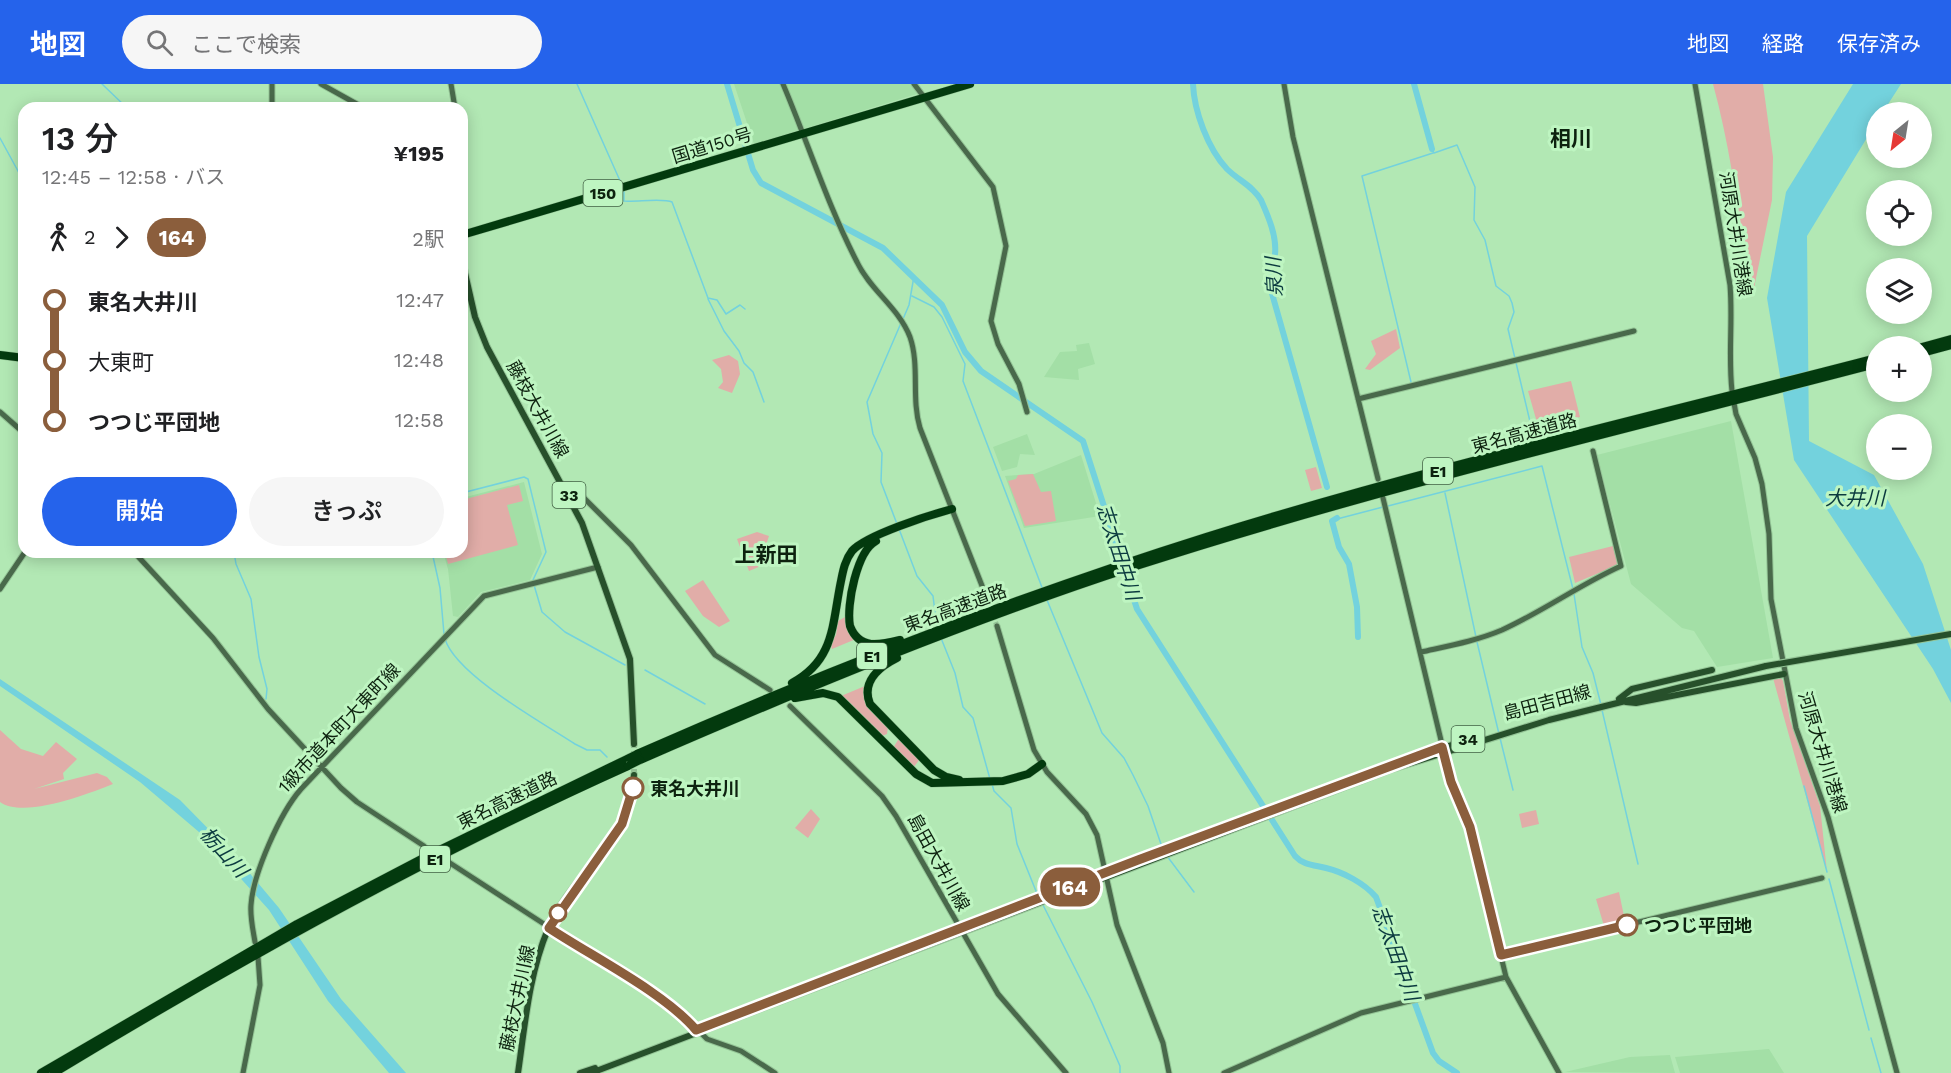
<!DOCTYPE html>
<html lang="ja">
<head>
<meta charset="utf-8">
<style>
  :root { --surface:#fff; --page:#f6f6f6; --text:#202124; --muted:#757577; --accent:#2563eb }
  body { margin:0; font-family:"Work Sans","Noto Sans JP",sans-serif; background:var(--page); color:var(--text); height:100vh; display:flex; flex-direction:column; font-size:22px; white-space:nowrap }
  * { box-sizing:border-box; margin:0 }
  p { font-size:20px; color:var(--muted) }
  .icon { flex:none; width:33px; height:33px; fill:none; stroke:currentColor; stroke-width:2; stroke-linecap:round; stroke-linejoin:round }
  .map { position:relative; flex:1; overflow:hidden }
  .details { position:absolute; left:18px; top:18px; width:450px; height:456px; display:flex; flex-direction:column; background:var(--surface); border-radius:18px; box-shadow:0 3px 15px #0003 }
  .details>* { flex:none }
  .badge { padding:0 12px; border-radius:20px; font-size:21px; line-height:39px }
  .needle { width:39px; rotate:210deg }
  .tools { position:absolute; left:1866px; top:18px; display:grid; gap:12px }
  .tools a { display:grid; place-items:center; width:66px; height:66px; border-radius:50%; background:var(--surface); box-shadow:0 3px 15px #0003; font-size:30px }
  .map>.badge { position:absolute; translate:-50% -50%; box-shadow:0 0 0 3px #fff }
  .legs { display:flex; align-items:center; gap:9px; height:66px; padding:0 24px; font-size:20px }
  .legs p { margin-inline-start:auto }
  .head { display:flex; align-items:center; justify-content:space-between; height:102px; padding:0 24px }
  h1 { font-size:33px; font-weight:600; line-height:45px }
  .button { display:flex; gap:12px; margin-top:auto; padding:12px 24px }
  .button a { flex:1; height:69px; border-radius:36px; background:var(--accent); color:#fff; font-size:24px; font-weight:600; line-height:69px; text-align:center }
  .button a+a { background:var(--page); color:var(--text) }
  ul { padding:0 24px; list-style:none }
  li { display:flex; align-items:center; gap:21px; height:60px; font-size:22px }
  li i { display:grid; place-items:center; width:9px; height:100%; margin:0 8px; background:currentColor }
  li i::after { content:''; width:15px; height:15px; margin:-8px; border:4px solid; border-radius:50%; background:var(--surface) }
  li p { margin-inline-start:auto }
  li:first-child i { background:linear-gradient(#0000 50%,currentColor 0) }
  li:last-child i { background:linear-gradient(currentColor 50%,#0000 0) }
  header { display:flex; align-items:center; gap:36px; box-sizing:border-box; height:84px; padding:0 30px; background:var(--accent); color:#fff }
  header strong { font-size:28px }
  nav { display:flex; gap:33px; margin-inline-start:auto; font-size:21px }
  .search { width:420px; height:54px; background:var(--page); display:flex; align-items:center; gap:15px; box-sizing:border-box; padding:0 21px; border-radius:33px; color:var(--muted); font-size:22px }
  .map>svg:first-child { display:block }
  .built { fill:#a3dfa6 }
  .green { fill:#e1ada8 }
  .water { fill:#73d2dd }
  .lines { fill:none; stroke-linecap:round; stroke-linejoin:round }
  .stream { stroke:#73d2dd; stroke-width:1.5 }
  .river { stroke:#73d2dd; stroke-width:6 }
  .secondary-tunnel { stroke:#91c093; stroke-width:5; stroke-dasharray:5 2.5; stroke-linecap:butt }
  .primary-tunnel { stroke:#91c093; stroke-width:6; stroke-dasharray:6 3; stroke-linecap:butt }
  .secondary-casing { stroke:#94c496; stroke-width:7 }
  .primary-casing { stroke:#94c496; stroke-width:8 }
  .highway-casing { stroke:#94c496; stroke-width:9 }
  .secondary { stroke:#49694b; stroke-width:5 }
  .primary { stroke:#27502b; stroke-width:6 }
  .highway { stroke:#033a0e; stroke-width:8 }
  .primary-bridge-casing { stroke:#94c496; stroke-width:8; stroke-linecap:butt }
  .highway-bridge-casing { stroke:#94c496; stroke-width:9; stroke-linecap:butt }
  .primary-bridge { stroke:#27502b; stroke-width:6 }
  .highway-bridge { stroke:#033a0e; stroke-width:8 }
  .line-1-casing { stroke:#fff; stroke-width:14 }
  .line-1 { stroke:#8b5e3c; stroke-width:9 }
  .stop-1-dot { fill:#fff; stroke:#8b5e3c; stroke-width:3 }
  .labels { text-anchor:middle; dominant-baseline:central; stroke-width:6; stroke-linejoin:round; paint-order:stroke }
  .shield { fill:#bef5c1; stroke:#426144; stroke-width:1.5 }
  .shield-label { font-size:16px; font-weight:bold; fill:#0d220f }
  .street-label { font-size:18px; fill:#0d220f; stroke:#bef5c1 }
  .stop-label { font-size:18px; font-weight:bold; fill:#0d220f; stroke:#bef5c1; text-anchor:start }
  .water-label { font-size:20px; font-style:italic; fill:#0b3a3f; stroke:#bef5c1 }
  .quarter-label { font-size:21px; font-weight:bold; fill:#0d220f; stroke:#bef5c1 }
</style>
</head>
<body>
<header>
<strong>地図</strong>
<div class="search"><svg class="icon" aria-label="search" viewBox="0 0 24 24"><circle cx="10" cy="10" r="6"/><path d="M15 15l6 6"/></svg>ここで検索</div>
<nav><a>地図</a><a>経路</a><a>保存済み</a></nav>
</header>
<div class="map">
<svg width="1951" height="989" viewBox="0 0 1951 989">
  <rect width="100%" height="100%" fill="#b2e8b4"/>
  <path class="built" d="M734,0h176l7,10 -163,50z
    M1089,259l6,21 -17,5 1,11 -35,-3 16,-25 17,-1 -1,-6z
    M1731,337l42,237 -56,9 -23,-36 -12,-3 -51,-44 -34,-129z
    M1027,350l8,21 -15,-1 -3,13 -15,4 -9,-24z
    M1081,371l19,61 -76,12 -19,-52 29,-2z
    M524,398l18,72 -12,26 -49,12 -23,25 -5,-1 -5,-47 -5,-17h19v-54z
    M1769,965l15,24h-104l-5,-16z
    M1670,971l5,18 -110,-1 65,-15z"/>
  <path class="green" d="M1713,0h50l10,73 -1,43 -20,98c-12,-71 -20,-145 -39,-214z
    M1396,245l4,19 -30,22 -5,-1 11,-15 -5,-13z
    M729,271l9,6 2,13 -8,19 -14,-5 5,-6 -2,-13 -9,-9z
    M1571,297l9,36 -42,9 -10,-35z
    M1316,383l6,21 -11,3 -6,-21z
    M1033,390l8,18 10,-1 5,30 -31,5 -17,-45 8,-2 2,-4z
    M519,401l4,16 -16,4 11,40 -70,19 -3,-12h17v-52z
    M757,448l12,4 -4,12 15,6v4l-31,13 -12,-32z
    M1613,462l5,19 -43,18 -6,-26z
    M703,496l27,41 -11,6 -16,-11 -18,-25z
    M845,533l11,22 -24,10 -2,-6 6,-8 2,-14z
    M1773,594h8l2,3 7,39 30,86 7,66z
    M865,602l1,13 22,28 -1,7 -5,2 -41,-40z
    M0,646l21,19 22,7 13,-14 21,17 -14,14 1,6 -30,10 63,-16 10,4 6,7c-25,10 -89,35 -113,18z
    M898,656h4l18,19 -7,9 -20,-20z
    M811,725l9,10 -12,19 -13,-10z
    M1536,726l3,14 -17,4 -3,-14z
    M1619,808l6,29 -21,5 -8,-27z"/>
  <path class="water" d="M1853,0h48l-18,28h-7v11l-69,113 2,205 65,34 49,89 28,86v53l-18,-34 -139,-209 -27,-162 19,-106z
    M0,595l180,121 56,57 43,51 62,91 65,74h-17l-61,-72 -59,-91 -70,-78 -59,-50 -140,-96z"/>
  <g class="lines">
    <path class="stream" d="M102,0l25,24
      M577,0l44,99
      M0,54l24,44
      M1432,65l2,4 23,-8 18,42 -1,33 11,20 11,46 13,10 3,7 2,9 -6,17 24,101
      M624,107v10c12,1 40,-3 48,1l36,96 9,2 9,14 14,-9 5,4
      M912,212l22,11 8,10 23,47 -2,17 80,209
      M708,215l16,32 15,20 5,12 9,9 11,30
      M903,235l6,-14 5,-29
      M1411,298l-49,-206 71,-23
      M462,409l62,-16 4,2 18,73 -13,28
      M1445,409l31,144
      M1388,422l154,-40 31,123
      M1337,435l46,-12
      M897,440l-16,-42 1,-29 -9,-19 -6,-32 34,-79
      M899,445l18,47 16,20 4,32
      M234,468l2,12 15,35 8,58 8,32 -1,10
      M432,468l8,36 4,46
      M534,501l8,27 23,20 60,33
      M1574,510l8,53 11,26 8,32
      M1047,516l55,133 22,25 9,17 15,31 15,44
      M941,554l14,35 8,34 10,11 17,61
      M445,555c11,36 98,84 130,105l12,6h13l7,7
      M1477,558l22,92
      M645,586l60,34
      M1602,626l36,154
      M1500,654l13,52
      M992,700l2,7 17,17 6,36 21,52
      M1804,702l23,86
      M1167,772l27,36
      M1829,795l40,151
      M1042,819l50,99 28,64v7
      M1871,954l10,35"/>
    <path class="river" d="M727,0l26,86 8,13 122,65 59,57 23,47 16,19 102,70 54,168 158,247c8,9 19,9 31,12 17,4 38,15 50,29l57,156 6,8 18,12
      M1193,0c1,27 15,65 34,85 11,11 26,17 34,31 7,16 16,36 14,54 -2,13 -6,23 -4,36l56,197
      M1414,0l18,65
      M1337,434l-5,3 7,26 10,17 8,43 1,30"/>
    <path class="secondary-tunnel" d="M988,517l9,25
      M424,762l26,17"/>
    <path class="primary-tunnel" d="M634,691v-31"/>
    <defs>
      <path id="secondary" d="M321,0l43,24
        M451,0l4,24
        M783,0c25,59 45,122 74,178 13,28 42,46 53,75 10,29 1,61 10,91l68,173
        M914,0l79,103 13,59 -15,75 7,23 21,40 8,28
        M1284,0l9,53 85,342
        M1695,0l35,201c3,36 -2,70 2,106
        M272,24v-24
        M1358,315l276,-68
        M1734,319l2,11 19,44 7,26 7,50 2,65 25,129 32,89 69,256
        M0,328l24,21
        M563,401h8l60,60 84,110 55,35
        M1383,414l68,284 19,45 36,150 53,96
        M134,468l79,86 55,71 73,79 16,14 67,44
        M0,505l25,-37
        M997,542l37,124 13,22 39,42 11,21 20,90 46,118 6,30
        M1421,568c27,-6 55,-11 81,-22 40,-18 77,-45 119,-64l-28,-115
        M790,622l92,90 14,20 102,178 68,79
        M450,779l205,133 33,24 19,19 34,12 34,22
        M255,858c-2,-12 -5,-25 -4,-37 2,-31 29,-92 50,-116l183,-193 114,-29
        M1501,871l321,-77
        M243,989l17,-88 -2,-28
        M1224,989l137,-60 145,-36"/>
      <path id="primary" d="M462,176l13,57 12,30 95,176 48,136 4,85
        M1619,615l13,-10 80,-19
        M1626,618l10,1 148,-29
        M1406,676l73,-24
        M1257,731l27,-10
        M1114,786l52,-20
        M971,840l128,-48
        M820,898l131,-50
        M518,989c7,-48 11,-99 30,-144 26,-59 79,-82 86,-154
        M580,989l15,-5
        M591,989l798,-303 160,-50 217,-54"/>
      <path id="highway" d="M462,151l508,-151
        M1922,263l29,-8
        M1922,269l29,-8
        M0,271l24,3
        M876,457c-19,10 -30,64 -26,85 9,24 30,19 50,14
        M897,574c-18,9 -36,24 -27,46l64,66 12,7 13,3
        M792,599c43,-23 40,-59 49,-102 2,-10 4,-21 11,-30 14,-16 78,-36 100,-42
        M795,614l28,-5 15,4 78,77 16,9 71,-2 25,-7 14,-10
        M637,670c186,-82 375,-156 569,-217 221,-69 447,-121 670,-179
        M640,676c161,-70 325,-138 493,-193 244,-79 495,-138 743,-203
        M41,989l256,-149 132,-69 200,-97
        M54,989c186,-113 376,-218 574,-307"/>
    </defs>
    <use href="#secondary" class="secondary-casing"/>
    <use href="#primary" class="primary-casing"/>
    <use href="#highway" class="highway-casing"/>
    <use href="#secondary" class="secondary"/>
    <use href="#primary" class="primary"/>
    <use href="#highway" class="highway"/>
    <defs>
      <path id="primary-bridge" d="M1766,582l185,-32"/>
      <path id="highway-bridge" d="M629,674l8,-4
        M628,682l12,-6"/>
    </defs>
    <use href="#primary-bridge" class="primary-bridge-casing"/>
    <use href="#highway-bridge" class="highway-bridge-casing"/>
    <use href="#primary-bridge" class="primary-bridge"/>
    <use href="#highway-bridge" class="highway-bridge"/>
  </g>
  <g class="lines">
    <defs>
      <path id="line-1" d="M633,704l-11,36 -73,104c42,28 116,65 147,102l442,-170 304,-113 9,35 19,45 31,128 126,-30"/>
    </defs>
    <use href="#line-1" class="line-1-casing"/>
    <use href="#line-1" class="line-1"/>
  </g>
  <g class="stop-1-dot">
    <circle cx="633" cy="704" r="10"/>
    <circle cx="558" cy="829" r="8"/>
    <circle cx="1627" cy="841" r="10"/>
  </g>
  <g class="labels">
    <g class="shield">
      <rect x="583.5" y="96" width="39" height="26" rx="4.5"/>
      <rect x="1423" y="374" width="30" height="26" rx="4.5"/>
      <rect x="552.5" y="398" width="33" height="26" rx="4.5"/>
      <rect x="857" y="559" width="30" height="26" rx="4.5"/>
      <rect x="1451.5" y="642" width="33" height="26" rx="4.5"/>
      <rect x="420" y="762" width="30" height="26" rx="4.5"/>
    </g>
    <g class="shield-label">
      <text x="603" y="109">150</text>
      <text x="1438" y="387">E1</text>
      <text x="569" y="411">33</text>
      <text x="872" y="572">E1</text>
      <text x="1468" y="655">34</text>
      <text x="435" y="775">E1</text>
    </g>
    <g class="street-label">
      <text transform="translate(712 61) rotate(-17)">国道150号</text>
      <text transform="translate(1736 150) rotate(81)">河原大井川港線</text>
      <text transform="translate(538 325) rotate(61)">藤枝大井川線</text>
      <text transform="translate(1524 349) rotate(-15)">東名高速道路</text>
      <text transform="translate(955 524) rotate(-20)">東名高速道路</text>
      <text transform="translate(1547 618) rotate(-15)">島田吉田線</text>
      <text transform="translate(339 644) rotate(-47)">1級市道本町大東町線</text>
      <text transform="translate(1823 668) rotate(73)">河原大井川港線</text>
      <text transform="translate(507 716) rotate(-26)">東名高速道路</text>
      <text transform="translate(939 778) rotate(61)">島田大井川線</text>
      <text transform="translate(517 914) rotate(-78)">藤枝大井川線</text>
    </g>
    <g class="stop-label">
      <text x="650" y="704">東名大井川</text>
      <text x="1644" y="841">つつじ平団地</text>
    </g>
    <g class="water-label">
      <text transform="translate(1274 193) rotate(-93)">泉川</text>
      <text x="1855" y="414">大井川</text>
      <text transform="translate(1119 468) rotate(72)">志太田中川</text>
      <text transform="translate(224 768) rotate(48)">栃山川</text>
      <text transform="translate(1396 869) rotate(70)">志太田中川</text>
    </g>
    <g class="quarter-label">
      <text x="1571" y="54">相川</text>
      <text x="766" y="470">上新田</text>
    </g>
  </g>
</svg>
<div class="tools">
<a><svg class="needle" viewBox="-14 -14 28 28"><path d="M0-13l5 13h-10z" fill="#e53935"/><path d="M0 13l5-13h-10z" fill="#757577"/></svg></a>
<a><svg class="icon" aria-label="locate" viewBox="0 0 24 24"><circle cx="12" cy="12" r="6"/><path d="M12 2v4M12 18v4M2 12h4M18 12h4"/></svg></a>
<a><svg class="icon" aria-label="layers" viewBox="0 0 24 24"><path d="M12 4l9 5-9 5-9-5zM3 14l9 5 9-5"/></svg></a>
<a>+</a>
<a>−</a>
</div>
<b class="badge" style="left:1070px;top:803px;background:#8b5e3c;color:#fff">164</b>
<section class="details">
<div class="head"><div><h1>13 分</h1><p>12:45 – 12:58 · バス</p></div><b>¥195</b></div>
<div class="legs"><svg class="icon" aria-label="walk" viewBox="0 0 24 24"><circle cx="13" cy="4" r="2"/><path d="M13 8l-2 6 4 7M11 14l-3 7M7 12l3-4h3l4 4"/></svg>2<svg class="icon" aria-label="forward" viewBox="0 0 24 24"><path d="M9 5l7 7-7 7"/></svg><b class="badge" style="background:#8b5e3c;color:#fff">164</b><p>2駅</p></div>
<ul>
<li><i style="color:#8b5e3c"></i><b>東名大井川</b><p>12:47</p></li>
<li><i style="color:#8b5e3c"></i><span>大東町</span><p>12:48</p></li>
<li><i style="color:#8b5e3c"></i><b>つつじ平団地</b><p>12:58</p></li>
</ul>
<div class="button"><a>開始</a><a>きっぷ</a></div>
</section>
</div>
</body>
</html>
